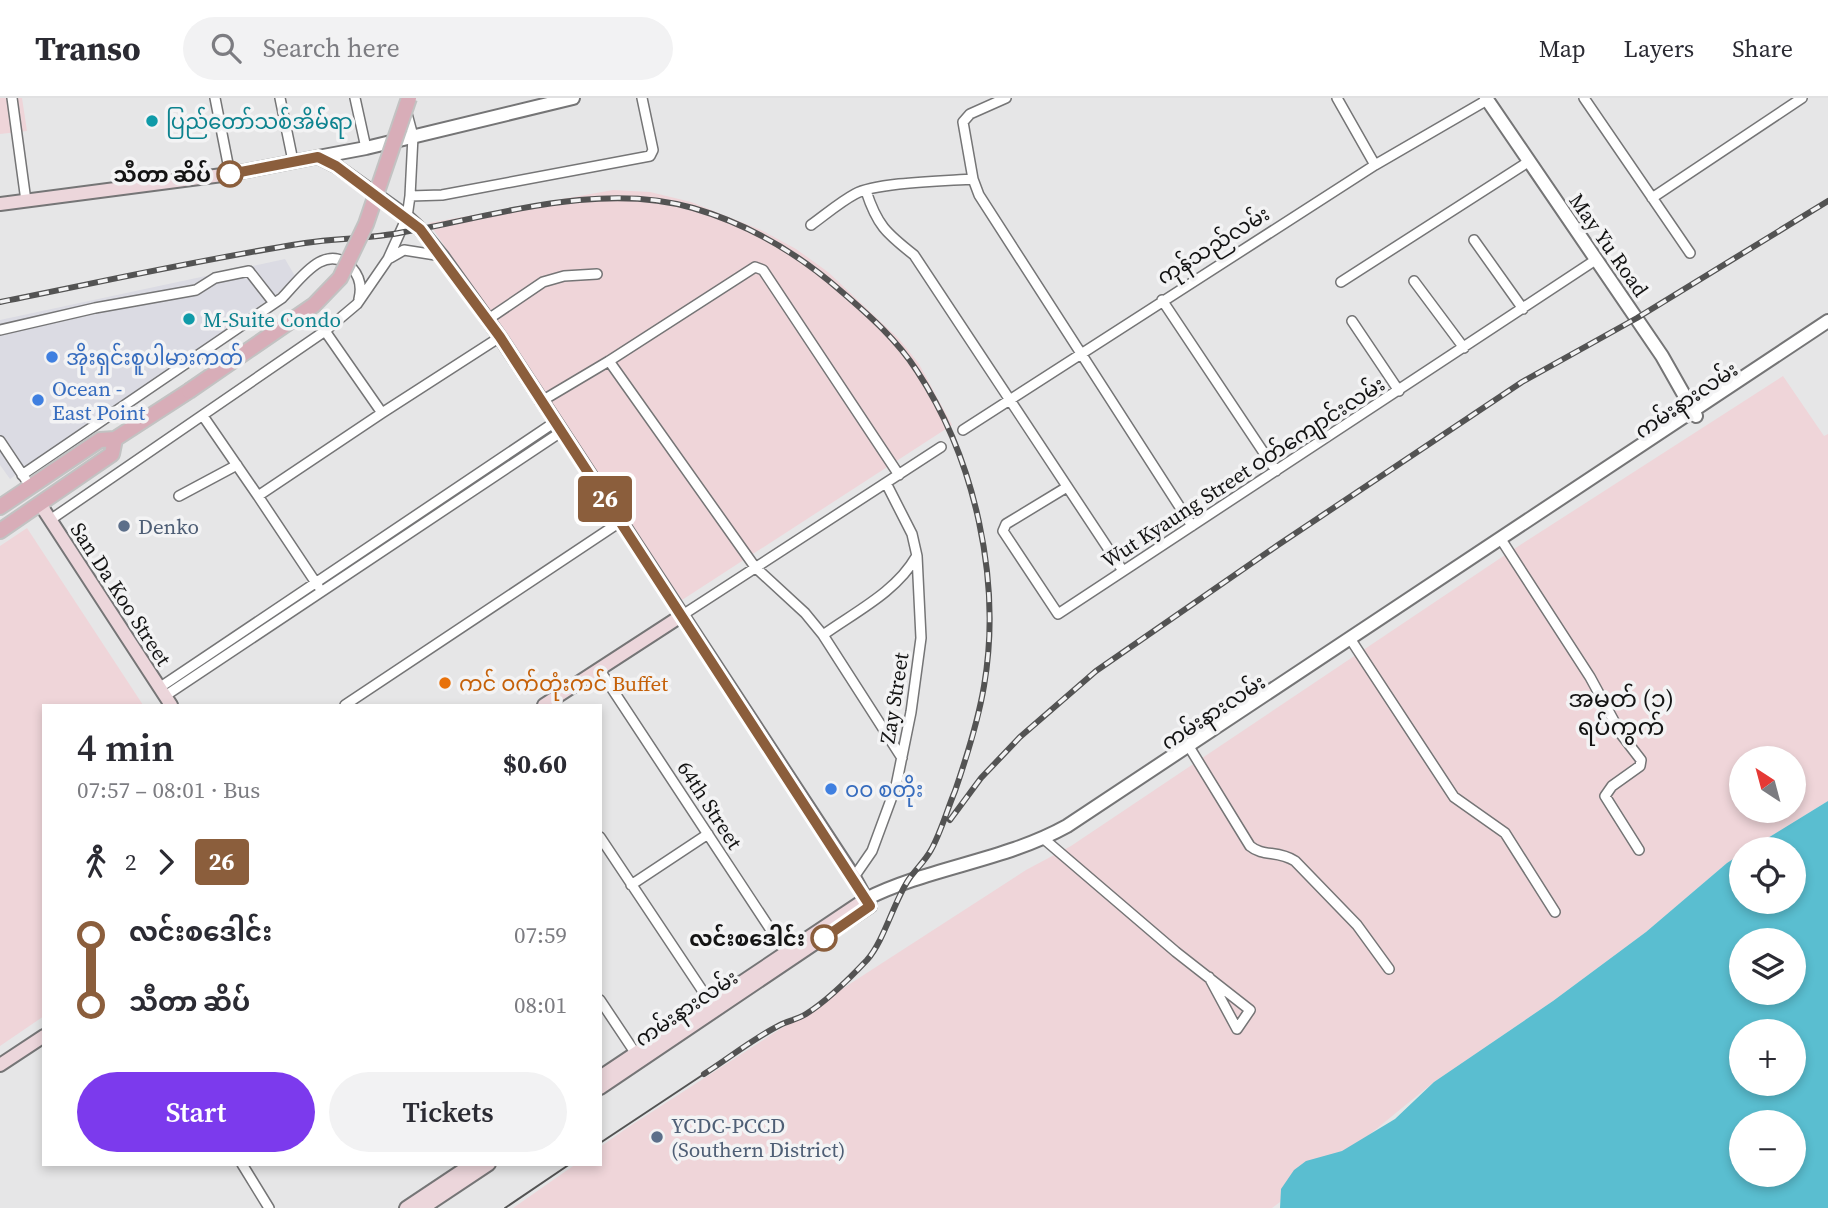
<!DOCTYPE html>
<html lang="en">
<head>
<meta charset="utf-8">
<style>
  :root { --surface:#fff; --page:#f2f2f3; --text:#2b2b33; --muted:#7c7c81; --line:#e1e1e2; --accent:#7c3aed }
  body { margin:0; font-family:"Source Serif 4","Noto Sans Myanmar",serif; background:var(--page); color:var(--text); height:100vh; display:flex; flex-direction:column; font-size:26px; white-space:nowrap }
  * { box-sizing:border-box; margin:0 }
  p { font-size:23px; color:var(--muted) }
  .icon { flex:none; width:38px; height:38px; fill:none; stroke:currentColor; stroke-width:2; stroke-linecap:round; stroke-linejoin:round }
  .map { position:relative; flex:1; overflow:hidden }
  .side { position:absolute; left:42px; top:606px; width:560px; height:462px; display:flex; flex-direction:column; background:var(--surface); border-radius:0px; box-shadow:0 4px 10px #0003 }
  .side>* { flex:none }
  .badge { padding:0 14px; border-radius:5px; font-size:24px; line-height:46px }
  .needle { width:46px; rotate:324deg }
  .tools { position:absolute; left:1729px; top:648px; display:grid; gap:14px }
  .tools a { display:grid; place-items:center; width:77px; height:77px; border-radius:50%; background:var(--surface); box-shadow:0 4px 10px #0003; font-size:35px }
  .map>.badge { position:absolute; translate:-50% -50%; box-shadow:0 0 0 4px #fff }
  .legs { display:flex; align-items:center; gap:10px; height:77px; padding:0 35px; font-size:23px }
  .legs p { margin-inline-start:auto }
  .overview { display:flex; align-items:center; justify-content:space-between; height:119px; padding:0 35px }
  h1 { font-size:38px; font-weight:600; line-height:52px }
  .action { display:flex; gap:14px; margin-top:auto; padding:14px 35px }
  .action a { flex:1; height:80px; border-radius:42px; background:var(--accent); color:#fff; font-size:28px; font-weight:600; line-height:80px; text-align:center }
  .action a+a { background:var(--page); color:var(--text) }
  ul { padding:0 35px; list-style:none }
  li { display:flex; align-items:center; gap:24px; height:70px; font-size:26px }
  li i { display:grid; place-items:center; width:10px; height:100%; margin:0 9px; background:currentColor }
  li i::after { content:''; width:18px; height:18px; margin:-9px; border:5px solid; border-radius:50%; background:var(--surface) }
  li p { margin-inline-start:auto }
  li:first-child i { background:linear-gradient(#0000 50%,currentColor 0) }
  li:last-child i { background:linear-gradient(currentColor 50%,#0000 0) }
  header { display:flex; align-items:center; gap:42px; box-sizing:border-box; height:98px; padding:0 35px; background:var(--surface); border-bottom:2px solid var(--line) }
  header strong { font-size:33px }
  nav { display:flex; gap:38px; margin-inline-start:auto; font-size:24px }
  .search { width:490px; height:63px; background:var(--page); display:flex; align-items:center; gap:18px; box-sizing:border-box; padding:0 24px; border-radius:38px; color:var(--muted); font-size:26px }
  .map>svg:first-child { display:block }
  .built { fill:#dbdbe3 }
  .industrial { fill:#efd5d9; fill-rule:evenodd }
  .water { fill:#5abed0; fill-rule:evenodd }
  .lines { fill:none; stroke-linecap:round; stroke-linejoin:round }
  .minor-casing { stroke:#757576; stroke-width:12 }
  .tertiary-casing { stroke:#757576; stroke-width:16 }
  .secondary-casing { stroke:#757576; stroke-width:16 }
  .primary-casing { stroke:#c2c2c2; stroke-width:18 }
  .minor { stroke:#fff; stroke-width:9 }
  .tertiary { stroke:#fff; stroke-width:12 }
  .secondary { stroke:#ecd6db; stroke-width:12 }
  .primary { stroke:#d8adb8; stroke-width:14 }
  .tram { stroke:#535353; stroke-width:2 }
  .rail-casing { stroke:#535353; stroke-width:6 }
  .rail { stroke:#f3f3f4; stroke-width:3.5; stroke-dasharray:10; stroke-linecap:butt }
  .primary-bridge-casing { stroke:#c2c2c2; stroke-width:18; stroke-linecap:butt }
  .primary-bridge { stroke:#d8adb8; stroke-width:14 }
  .line-1-casing { stroke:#fff; stroke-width:16 }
  .line-1 { stroke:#8b5e3c; stroke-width:10 }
  .culture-dot { fill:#0f9aa8; stroke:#f3f3f4; stroke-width:2.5 }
  .stop-1-dot { fill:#fff; stroke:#8b5e3c; stroke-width:3.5 }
  .shop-dot { fill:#3f7fe0; stroke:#f3f3f4; stroke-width:2.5 }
  .service-dot { fill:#5c6f8a; stroke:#f3f3f4; stroke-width:2.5 }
  .food-dot { fill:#e8710a; stroke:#f3f3f4; stroke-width:2.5 }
  .labels { text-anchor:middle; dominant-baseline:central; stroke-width:7; stroke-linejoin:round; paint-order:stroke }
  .culture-label { font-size:21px; fill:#0d838f; stroke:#f3f3f4; text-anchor:start }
  .stop-label { font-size:21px; font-weight:bold; fill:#131313; stroke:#f3f3f4; text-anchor:end }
  .street-label { font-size:21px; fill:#131313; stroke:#f3f3f4 }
  .shop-label { font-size:21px; fill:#366cbe; stroke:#f3f3f4; text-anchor:start }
  .service-label { font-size:21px; fill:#4e5e75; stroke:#f3f3f4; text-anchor:start }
  .food-label { font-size:21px; fill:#c56008; stroke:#f3f3f4; text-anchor:start }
  .quarter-label { font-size:24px; fill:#131313; stroke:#f3f3f4 }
</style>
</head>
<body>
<header>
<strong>Transo</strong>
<div class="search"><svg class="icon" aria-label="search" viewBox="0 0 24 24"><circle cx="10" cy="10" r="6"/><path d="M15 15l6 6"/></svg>Search here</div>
<nav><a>Map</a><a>Layers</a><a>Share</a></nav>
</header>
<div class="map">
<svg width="1828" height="1110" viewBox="0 0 1828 1110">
  <rect width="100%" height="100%" fill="#e6e6e7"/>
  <path class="built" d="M285,161l10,17 -17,17 -268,186 -10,-14v-145z"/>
  <path class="industrial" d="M0,0h22l5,33 -27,3z
    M613,92l37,2 41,10 70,28 35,19 32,23 71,67 20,25 33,61 -270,175 -253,-377z
    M1783,278l41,60 4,-2v367l-78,48h-9v5l-14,9 -81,69 -93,69 -119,81 -75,61 -87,65h-759l63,-44h24v-17l27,-19 399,-258 45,-24 443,-297zM1741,660h53v52h-53z
    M27,430l116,177h-99v311l-44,30v-500z"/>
  <path class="water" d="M1828,703v407h-548l1,-19 13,-19 12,-9 36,-10 53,-32 39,-37 119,-81 93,-69 81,-69 14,-9v47h53v-52h-44zM1741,842h53v52h-53zM1741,933h53v52h-53zM1741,1024h53v52h-53z"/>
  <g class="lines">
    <defs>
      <path id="minor" d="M12,0l14,103
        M215,0l15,76
        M280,0l13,63
        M355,0l11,50
        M1006,0l-36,16 -7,8 10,57 6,16 213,331
        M1337,0l38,67
        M1584,0l106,155
        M866,93c11,34 20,42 48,64l209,316
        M410,98l32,-1 208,-39 3,-6 -11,-52
        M1652,100l150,-100
        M811,127c14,-10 29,-23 44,-31 22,-12 91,-13 118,-15
        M1474,142l49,69
        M390,160l14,-8 38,6
        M1414,183l50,67
        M1341,184l187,-120
        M1162,202l114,171
        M487,222l56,-38 21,-6 33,-2
        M1352,223l47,70
        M0,232l95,-22 101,-18 19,-12 34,-7 25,32
        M325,233l57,82
        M609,263l146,206 50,46 18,22 79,123
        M540,304l69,-41 146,-94 8,3 136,205
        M203,318l55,80
        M963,332l412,-265 112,-65
        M0,343l26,39
        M22,377l260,-177c17,-17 43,-58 70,-30 8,9 10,19 7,31
        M1067,389l-61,37 -3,7 55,83 539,-355
        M179,398l58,-31
        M50,422l275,-189 32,-27 31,-45 19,-42 3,-21 3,-60 -7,-26
        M1504,446l86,133 31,57 20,26 -1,6 -28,20 -7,10 34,54
        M318,488l-60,-90 124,-83 118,-76
        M681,518l260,-169
        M823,537c32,-23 73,-43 93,-78
        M1351,542l103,157 51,36 50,79
        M599,571l189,287
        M159,590l396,-266
        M165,598l396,-264
        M345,607l275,-183
        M1188,647l62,101c13,11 28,4 45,15l62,64 32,44
        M600,739l114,171
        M1044,741l132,113 74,58 -13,19 -28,-52
        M854,779l18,-26 24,-65 15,-74 10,-74 -4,-82 -5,-22 -26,-51
        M631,787l77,-51
        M600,902l38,57
        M242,1066l27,44"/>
      <path id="tertiary" d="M1486,0l176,258 34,60
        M318,59l48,-9 207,-50
        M866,801c64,-32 138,-38 201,-73l761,-505"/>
      <path id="secondary" d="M0,106l230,-30 88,-17 18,9 71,51 13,12 22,27 58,81 354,540 16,29 -270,182
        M40,406l131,201
        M544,607l137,-89
        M0,967l44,-29
        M600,979l266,-178
        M406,1110l66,-44
        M423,1110l66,-44"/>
      <path id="primary" d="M0,409l100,-67 15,-1 74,-48
        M0,433l112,-77 3,-15"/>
    </defs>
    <use href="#minor" class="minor-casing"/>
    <use href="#tertiary" class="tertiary-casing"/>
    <use href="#secondary" class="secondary-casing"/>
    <use href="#primary" class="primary-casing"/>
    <use href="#minor" class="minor"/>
    <use href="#tertiary" class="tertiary"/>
    <use href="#secondary" class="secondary"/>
    <use href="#primary" class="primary"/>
    <path class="tram" d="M600,1045l104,-69
      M505,1110l65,-44"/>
    <defs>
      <path id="rail" d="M0,204c101,-20 203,-43 305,-59 33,-5 66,-4 99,-11 91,-16 197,-51 289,-24 55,16 106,46 149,84 28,24 55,48 75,79 58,88 85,210 67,315 -6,36 -17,70 -29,105 -8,19 -14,41 -24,59 -6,11 -15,19 -22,29 -15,22 -25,62 -42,81 -17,18 -40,41 -61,54 -8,5 -18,7 -26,11 -26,13 -51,33 -76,49
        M950,722l31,-42 39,-41 76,-66 182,-126 244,-163 115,-64 191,-117"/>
    </defs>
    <use href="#rail" class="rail-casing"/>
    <use href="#rail" class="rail"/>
    <defs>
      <path id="primary-bridge" d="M189,293l125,-86 26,-27 26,-54 43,-126"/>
    </defs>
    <use href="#primary-bridge" class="primary-bridge-casing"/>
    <use href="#primary-bridge" class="primary-bridge"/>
  </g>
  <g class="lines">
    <defs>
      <path id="line-1" d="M230,76l88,-17 18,9 84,63 80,108 370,569 -46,32"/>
    </defs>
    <use href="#line-1" class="line-1-casing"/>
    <use href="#line-1" class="line-1"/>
  </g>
  <g class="culture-dot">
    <circle cx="152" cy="23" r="7"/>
    <circle cx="189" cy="221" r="7"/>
  </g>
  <g class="stop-1-dot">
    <circle cx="230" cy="76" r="12"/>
    <circle cx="824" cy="840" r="12"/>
  </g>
  <g class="shop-dot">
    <circle cx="52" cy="259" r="7"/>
    <circle cx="38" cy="302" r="7"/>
    <circle cx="831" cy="691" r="7"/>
  </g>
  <g class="service-dot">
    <circle cx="124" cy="428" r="7"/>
    <circle cx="657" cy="1039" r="7"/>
  </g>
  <circle class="food-dot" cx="445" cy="585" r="7"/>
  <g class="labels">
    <g class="culture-label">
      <text x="166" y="23">ပြည်တော်သစ်အိမ််ရာ</text>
      <text x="203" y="221">M-Suite Condo</text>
    </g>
    <g class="stop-label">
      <text x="211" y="76">သီတာ ဆိပ်</text>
      <text x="805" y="840">လင်းစဒေါင်း</text>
    </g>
    <g class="street-label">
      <text transform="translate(1213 147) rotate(-32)">ကုန်သည်လမ်း</text>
      <text transform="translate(1609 147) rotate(55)">May Yu Road</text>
      <text transform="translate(1686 302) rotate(-34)">ကမ်းနားလမ်း</text>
      <text transform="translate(1243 374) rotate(-33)">Wut Kyaung Street ဝတ်ကျောင်းလမ်း</text>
      <text transform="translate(121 496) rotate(57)">San Da Koo Street</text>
      <text transform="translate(894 600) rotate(-81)">Zay Street</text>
      <text transform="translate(1213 614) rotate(-33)">ကမ်းနားလမ်း</text>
      <text transform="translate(710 707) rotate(57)">64th Street</text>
      <text transform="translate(686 910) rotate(-34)">ကမ်းနားလမ်း</text>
    </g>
    <g class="shop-label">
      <text x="66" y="259">အိုးရှင်းစူပါမားကတ်</text>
      <text x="52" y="290">Ocean -<tspan x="52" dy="24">East Point</tspan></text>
      <text x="845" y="691">ဝဝ စတိုး</text>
    </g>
    <g class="service-label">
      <text x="138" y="428">Denko</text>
      <text x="671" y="1027">YCDC-PCCD<tspan x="671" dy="24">(Southern District)</tspan></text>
    </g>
    <g class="food-label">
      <text x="459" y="585">ကင် ဝက်တုံးကင် Buffet</text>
    </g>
    <g class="quarter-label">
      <text x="1621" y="600">အမှတ် (၁)<tspan x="1621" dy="28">ရပ်ကွက်</tspan></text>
    </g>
  </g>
</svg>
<div class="tools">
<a><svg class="needle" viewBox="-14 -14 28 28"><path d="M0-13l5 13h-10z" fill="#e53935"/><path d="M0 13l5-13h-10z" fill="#7c7c81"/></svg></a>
<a><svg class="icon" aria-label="locate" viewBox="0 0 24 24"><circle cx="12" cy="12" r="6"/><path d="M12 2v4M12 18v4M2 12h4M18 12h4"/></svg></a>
<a><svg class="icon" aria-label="layers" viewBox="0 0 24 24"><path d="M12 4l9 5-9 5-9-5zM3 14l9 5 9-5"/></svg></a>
<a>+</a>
<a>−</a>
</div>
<b class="badge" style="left:605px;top:401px;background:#8b5e3c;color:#fff">26</b>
<section class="side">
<div class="overview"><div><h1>4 min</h1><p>07:57 – 08:01 · Bus</p></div><b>$0.60</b></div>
<div class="legs"><svg class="icon" aria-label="walk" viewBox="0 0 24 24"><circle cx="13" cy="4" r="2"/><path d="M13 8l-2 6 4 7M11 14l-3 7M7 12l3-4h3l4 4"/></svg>2<svg class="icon" aria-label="forward" viewBox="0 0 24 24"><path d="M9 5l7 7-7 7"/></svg><b class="badge" style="background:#8b5e3c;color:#fff">26</b></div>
<ul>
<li><i style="color:#8b5e3c"></i><b>လင်းစဒေါင်း</b><p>07:59</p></li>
<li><i style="color:#8b5e3c"></i><b>သီတာ ဆိပ်</b><p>08:01</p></li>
</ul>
<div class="action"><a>Start</a><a>Tickets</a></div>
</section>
</div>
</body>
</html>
